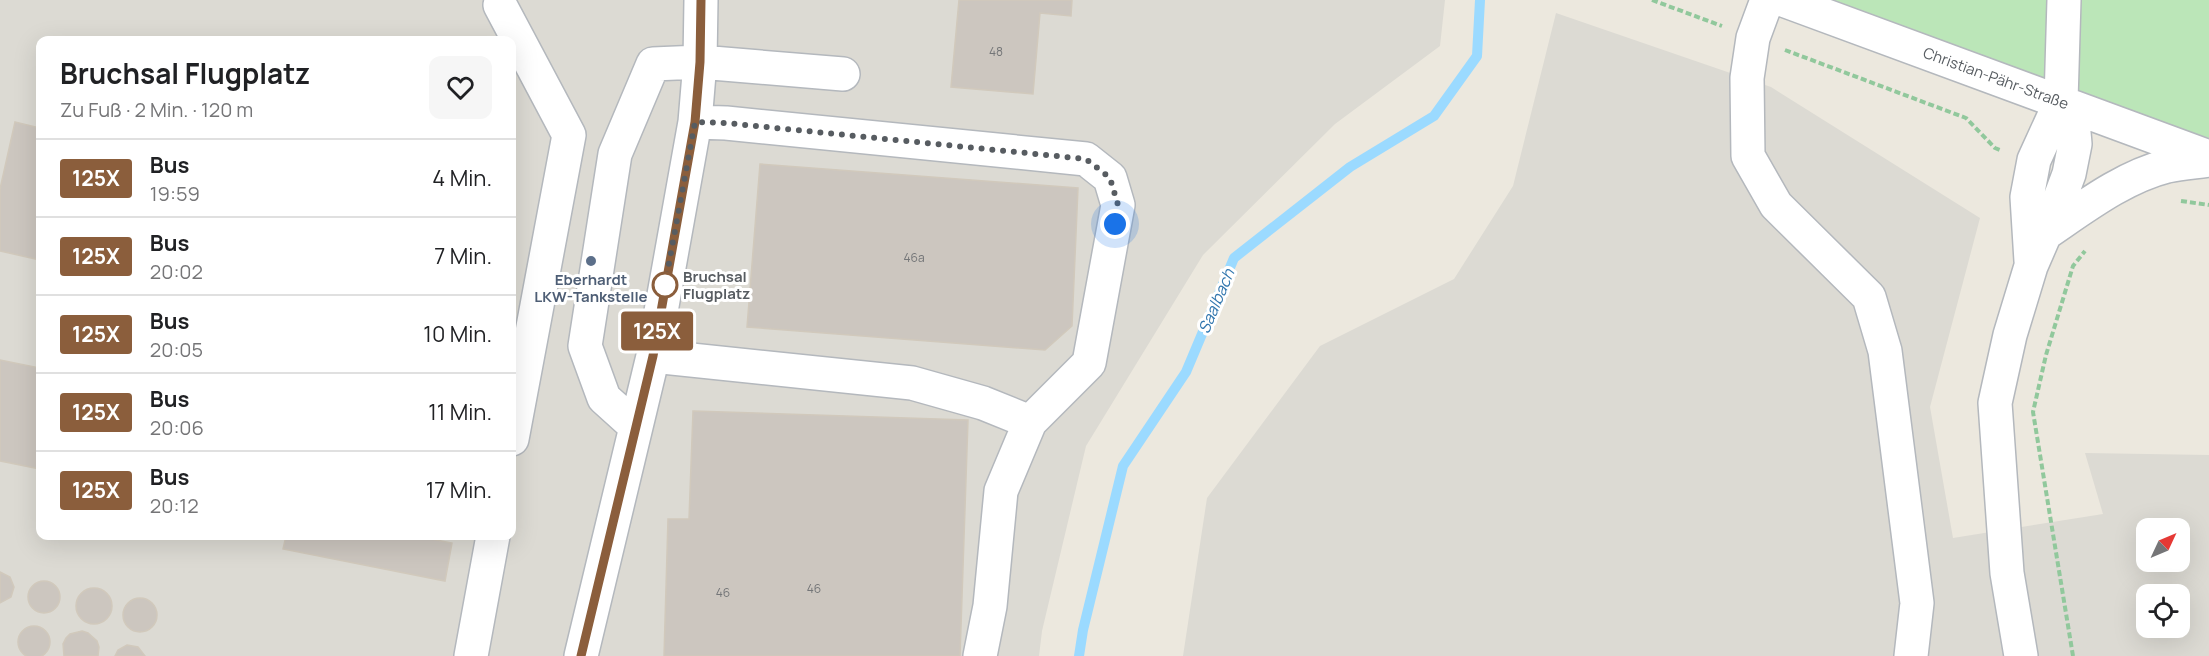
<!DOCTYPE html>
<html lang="de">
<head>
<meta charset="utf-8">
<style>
  :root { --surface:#fff; --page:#f6f6f6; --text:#202124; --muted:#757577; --line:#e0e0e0 }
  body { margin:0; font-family:Manrope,sans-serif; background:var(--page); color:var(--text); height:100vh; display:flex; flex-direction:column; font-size:22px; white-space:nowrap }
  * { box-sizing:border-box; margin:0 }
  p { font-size:20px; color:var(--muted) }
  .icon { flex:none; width:33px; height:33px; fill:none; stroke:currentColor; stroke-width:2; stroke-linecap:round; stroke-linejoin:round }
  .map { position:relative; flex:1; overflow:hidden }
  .details { position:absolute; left:36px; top:36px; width:480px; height:504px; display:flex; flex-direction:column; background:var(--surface); border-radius:12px; box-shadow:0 6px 24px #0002 }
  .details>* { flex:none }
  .badge { padding:0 12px; border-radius:4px; font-size:21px; line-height:39px }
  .needle { width:39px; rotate:46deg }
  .controls { position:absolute; left:2136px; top:518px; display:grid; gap:12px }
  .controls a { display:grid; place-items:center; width:54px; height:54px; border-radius:12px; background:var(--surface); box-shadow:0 6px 24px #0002; font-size:30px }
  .you { position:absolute; width:30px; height:30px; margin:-15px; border:4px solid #fff; border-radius:50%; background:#1a73e8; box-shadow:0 0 0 9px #1a73e833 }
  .map>.badge { position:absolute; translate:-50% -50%; box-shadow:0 0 0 3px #fff }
  .round { display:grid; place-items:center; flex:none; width:63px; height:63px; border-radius:12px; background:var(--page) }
  .head { display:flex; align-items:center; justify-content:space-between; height:102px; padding:0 24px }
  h1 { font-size:28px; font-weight:700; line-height:45px }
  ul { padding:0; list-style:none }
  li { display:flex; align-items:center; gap:18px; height:78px; padding:0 24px; border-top:2px solid var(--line) }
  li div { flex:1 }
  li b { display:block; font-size:22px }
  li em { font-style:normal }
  li .badge { min-width:66px; font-weight:700; text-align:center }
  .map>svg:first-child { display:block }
  .industrial { fill:#dcdad3; fill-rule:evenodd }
  .green { fill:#bbe6b8 }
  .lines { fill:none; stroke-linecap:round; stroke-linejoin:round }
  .stream { stroke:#9bdaff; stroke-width:10 }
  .building { fill:#ccc6bf; stroke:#d1c9bc; stroke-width:1.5 }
  .minor-casing { stroke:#b4b8bd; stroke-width:36 }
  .path { stroke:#91c89c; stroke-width:4; stroke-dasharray:6 3; stroke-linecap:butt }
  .minor { stroke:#fff; stroke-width:33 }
  .line-casing { stroke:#fff; stroke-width:14 }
  .line { stroke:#8b5e3c; stroke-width:9 }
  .walk { stroke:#575c61; stroke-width:6; stroke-dasharray:0 10.8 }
  .service-dot { fill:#5c6f8a; stroke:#fff; stroke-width:2 }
  .stop-dot { fill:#fff; stroke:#8b5e3c; stroke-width:3 }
  .labels { text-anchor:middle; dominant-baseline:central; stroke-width:6; stroke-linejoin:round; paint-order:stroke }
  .number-label { font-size:12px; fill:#747678 }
  .street-label { font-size:15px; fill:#575c61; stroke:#fff }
  .stop-label { font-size:15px; font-weight:bold; fill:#575c61; stroke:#fff; text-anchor:start }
  .service-label { font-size:15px; font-weight:bold; fill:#4e5e75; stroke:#fff }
  .water-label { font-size:16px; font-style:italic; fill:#3176ae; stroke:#fff }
</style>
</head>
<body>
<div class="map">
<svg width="2209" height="656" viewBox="0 0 2209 656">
  <rect width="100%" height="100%" fill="#ece8de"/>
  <path class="industrial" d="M0,0h1445l-5,46 -105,78 -132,131 -117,191 -44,185 -3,25h-1039zM40,40h472v496h-472z
    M1556,13l215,74 209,131 -50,189 23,131 150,-24 -18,-61 124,2v201h-1026l24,-158 113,-152 134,-67 59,-93zM2146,528h34v33h-34zM2146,594h34v33h-34z"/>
  <path class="green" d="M1784,0h425v138z"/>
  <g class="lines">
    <path class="stream" d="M1079,656l4,-26 40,-164 63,-94 48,-114 116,-91 84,-51 43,-60 3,-56"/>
  </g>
  <path class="building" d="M959,0h113l-1,16 -31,-3 -7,81 -82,-7z
    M15,122l25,6v132l-40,-9v-62z
    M760,164l318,24 -6,138 -27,24 -298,-23z
    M0,360l40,8v101l-40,-8z
    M693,411l275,9 -8,236h-296l4,-137h21z
    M286,536h130l36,7 -7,38 -162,-32z
    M0,572l10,5 4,10 -3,10 -11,6z
    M28 597a16 16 0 1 1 32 0a16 16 0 1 1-32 0Z
    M76 606a18 18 0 1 1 36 0a18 18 0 1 1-36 0Z
    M123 615a17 17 0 1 1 34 0a17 17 0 1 1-34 0Z
    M18 642a16 16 0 1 1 32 0a16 16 0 1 1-32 0Z
    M82,631l6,2 9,8 2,6 -1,9h-34l-1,-12 3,-6 4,-4z
    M127,645l11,2 7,9h-30l3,-6z"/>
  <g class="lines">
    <defs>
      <path id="minor" d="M1767,0l-14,38 -6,40 1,78 28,49 93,92 16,54 32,252 -6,53
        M1783,0l426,157
        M500,5l69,130 -57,304
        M695,122l31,1 360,36 24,19 8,27 -29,158 -59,59
        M2046,233c37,-25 77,-56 121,-67 14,-3 28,-4 42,-6
        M2031,261l-4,-64 7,-37 27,-59 3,-101
        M653,356l259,27 71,20 47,19 -29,69 -11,115 -10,50
        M635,426l-31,-28 -19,-52 30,-192 38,-90 47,-2 143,12
        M471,656l22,-120
        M581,656l72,-300 42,-234 5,-60 1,-62
        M2021,656l-14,-83 -12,-170 15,-68 21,-69 26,-60 12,-32 6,-30 -2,-23 -12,-20"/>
    </defs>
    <use href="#minor" class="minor-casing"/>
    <path class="path" d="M1652,0l70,26
      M1785,50l181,68 29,30 5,2
      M2181,201l28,4
      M2073,656l-40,-244 13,-57 27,-89 12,-15"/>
    <use href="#minor" class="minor"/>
  </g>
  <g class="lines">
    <defs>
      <path id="line" d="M581,656l72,-300 42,-234 5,-60 1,-62"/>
    </defs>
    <use href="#line" class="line-casing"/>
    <use href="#line" class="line"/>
    <path class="walk" d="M665,285l30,-163 31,1 360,36 24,19 8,27 -3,19"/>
  </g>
  <circle class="service-dot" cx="591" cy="261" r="6"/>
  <circle class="stop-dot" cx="665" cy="285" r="12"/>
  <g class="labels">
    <g class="number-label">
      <text x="996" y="51">48</text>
      <text x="914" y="257">46a</text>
      <text x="814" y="588">46</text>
      <text x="723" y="592">46</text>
    </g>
    <g class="street-label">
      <text transform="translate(1996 78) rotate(20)">Christian-Pähr-Straße</text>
    </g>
    <g class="stop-label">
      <text x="683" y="276">Bruchsal<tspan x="683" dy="17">Flugplatz</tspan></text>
    </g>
    <g class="service-label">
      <text x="591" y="279">Eberhardt<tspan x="591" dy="17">LKW-Tankstelle</tspan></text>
    </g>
    <g class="water-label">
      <text transform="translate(1216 301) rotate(-67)">Saalbach</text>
    </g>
  </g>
</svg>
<div class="controls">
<a><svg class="needle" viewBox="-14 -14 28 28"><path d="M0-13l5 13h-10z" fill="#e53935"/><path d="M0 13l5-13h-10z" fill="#757577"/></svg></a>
<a><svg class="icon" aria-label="locate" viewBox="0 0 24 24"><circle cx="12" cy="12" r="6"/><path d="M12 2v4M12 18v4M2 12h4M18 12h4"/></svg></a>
</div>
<div class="you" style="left:1115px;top:224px"></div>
<b class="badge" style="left:657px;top:331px;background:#8b5e3c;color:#fff">125X</b>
<section class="details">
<div class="head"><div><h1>Bruchsal Flugplatz</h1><p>Zu Fuß · 2 Min. · 120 m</p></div><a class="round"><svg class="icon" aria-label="heart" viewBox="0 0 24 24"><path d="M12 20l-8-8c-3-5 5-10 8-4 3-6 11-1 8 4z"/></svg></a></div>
<ul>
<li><span class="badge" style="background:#8b5e3c;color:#fff">125X</span><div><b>Bus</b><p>19:59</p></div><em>4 Min.</em></li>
<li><span class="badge" style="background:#8b5e3c;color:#fff">125X</span><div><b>Bus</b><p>20:02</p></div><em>7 Min.</em></li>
<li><span class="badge" style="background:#8b5e3c;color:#fff">125X</span><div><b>Bus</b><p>20:05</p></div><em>10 Min.</em></li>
<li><span class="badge" style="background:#8b5e3c;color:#fff">125X</span><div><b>Bus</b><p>20:06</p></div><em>11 Min.</em></li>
<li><span class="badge" style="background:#8b5e3c;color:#fff">125X</span><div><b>Bus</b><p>20:12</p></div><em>17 Min.</em></li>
</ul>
</section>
</div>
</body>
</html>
